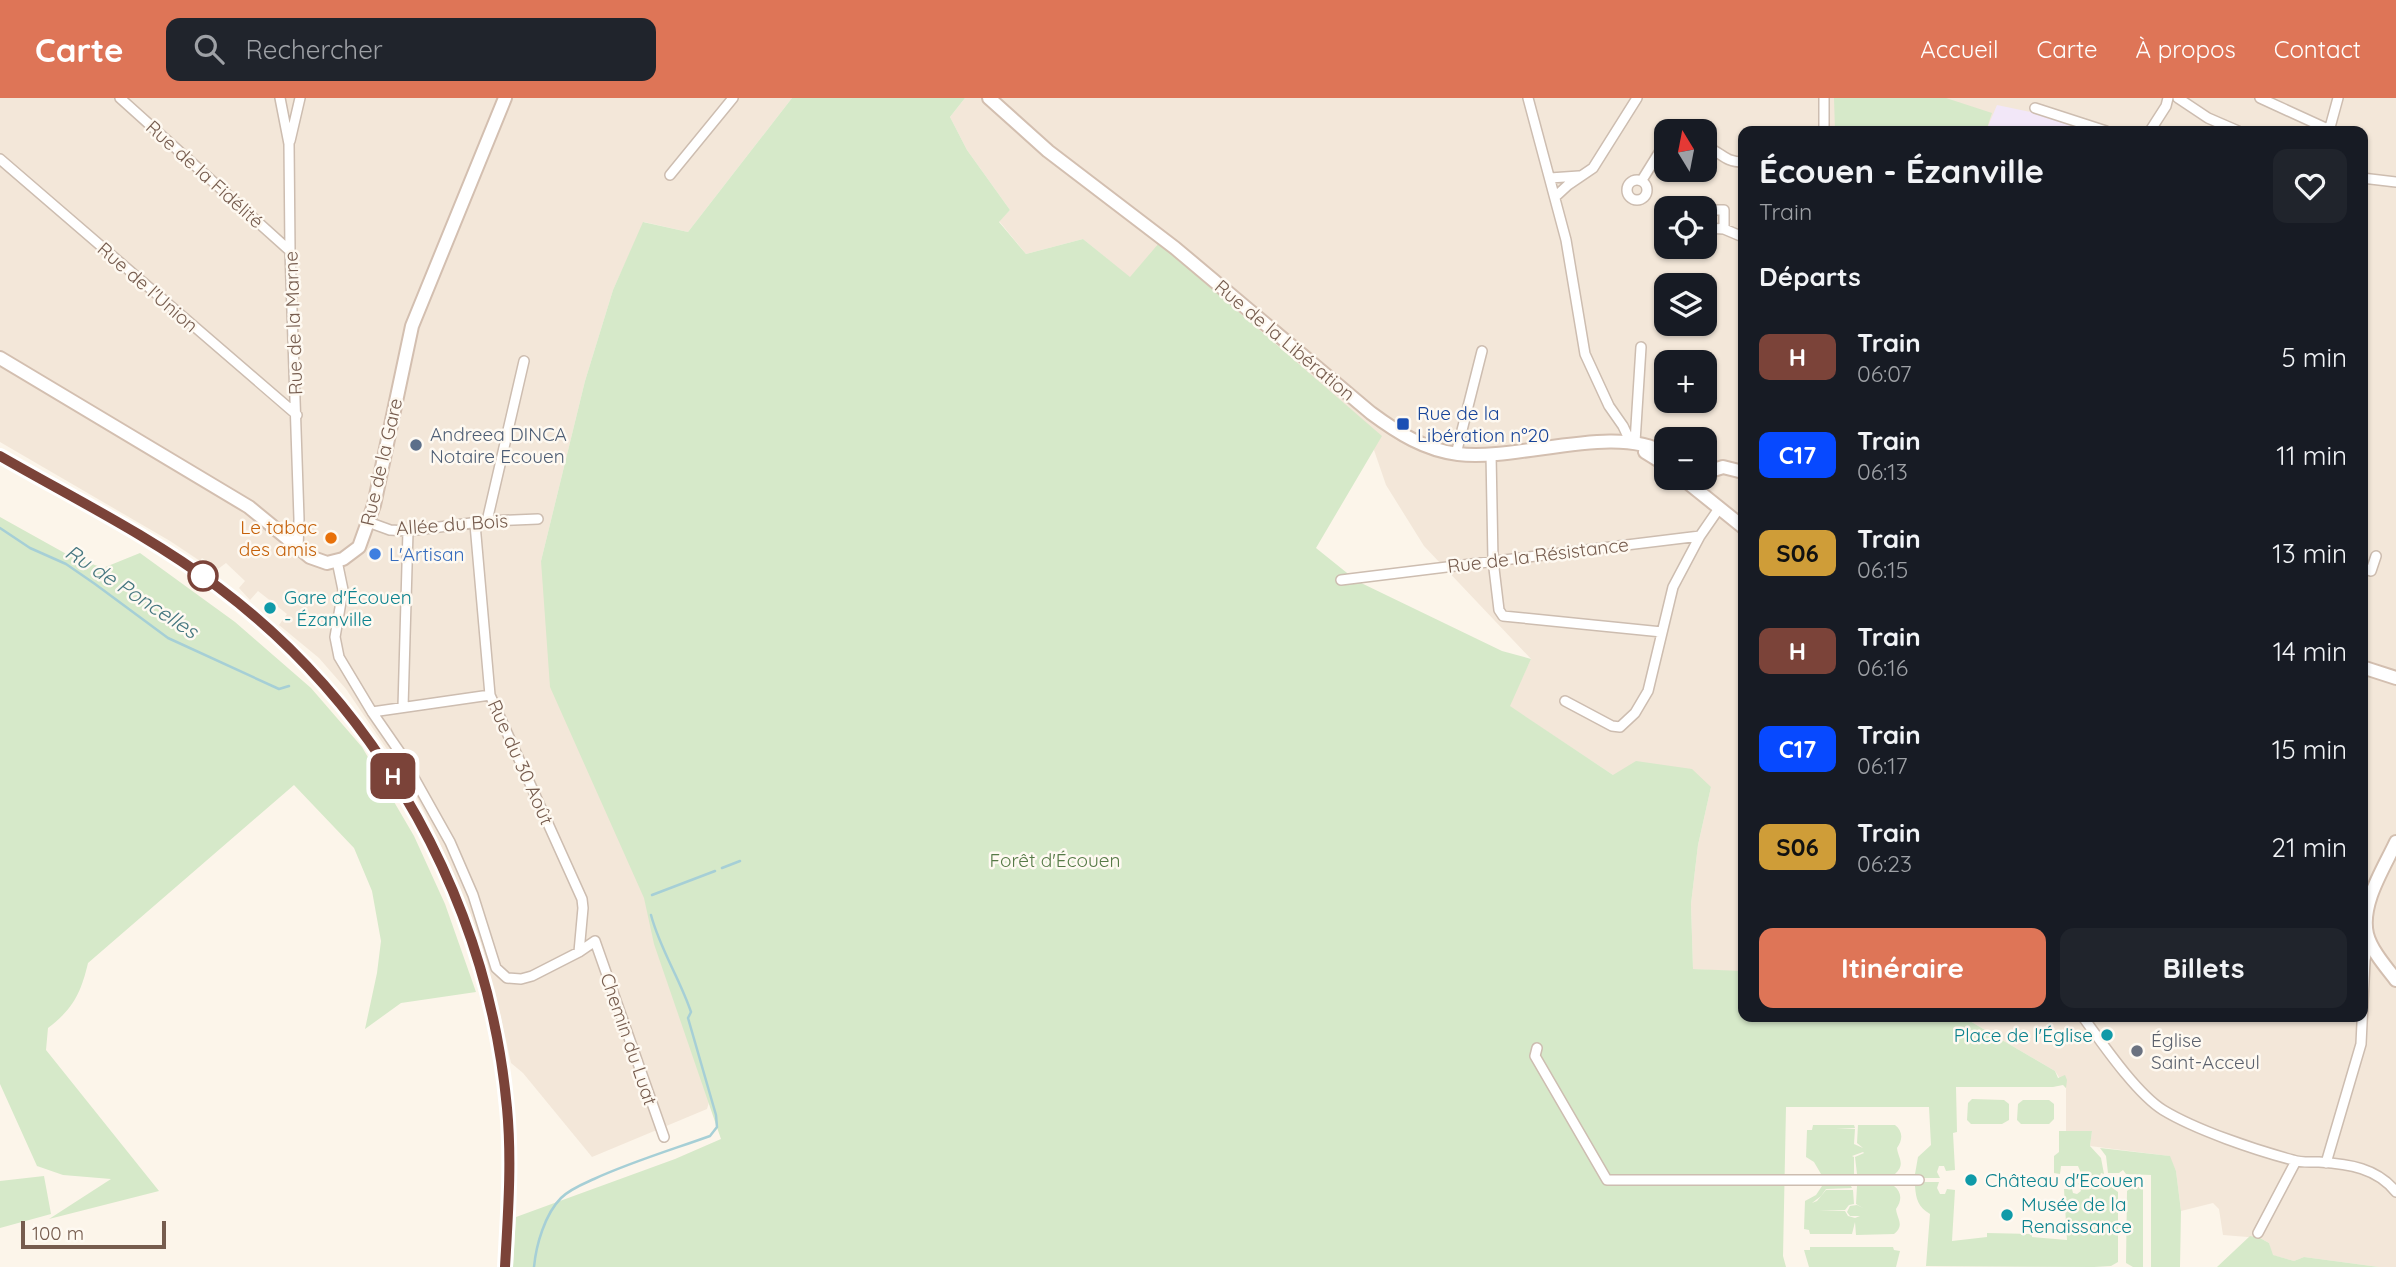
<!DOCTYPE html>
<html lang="fr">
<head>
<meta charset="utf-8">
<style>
  :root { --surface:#171b24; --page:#20242c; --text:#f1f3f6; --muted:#9ea1a6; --accent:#de7557 }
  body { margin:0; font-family:Quicksand,sans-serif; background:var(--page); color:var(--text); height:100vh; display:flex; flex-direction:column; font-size:26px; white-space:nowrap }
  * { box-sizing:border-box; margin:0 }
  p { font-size:23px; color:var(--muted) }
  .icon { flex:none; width:38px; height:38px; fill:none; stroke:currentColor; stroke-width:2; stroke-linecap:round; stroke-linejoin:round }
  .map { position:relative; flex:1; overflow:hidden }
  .side { position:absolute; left:1738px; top:28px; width:630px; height:896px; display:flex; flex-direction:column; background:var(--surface); border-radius:14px; box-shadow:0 2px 5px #0004 }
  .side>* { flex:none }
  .badge { padding:0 14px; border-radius:10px; font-size:24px; line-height:46px }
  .needle { width:46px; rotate:350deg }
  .fabs { position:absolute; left:1654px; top:21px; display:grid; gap:14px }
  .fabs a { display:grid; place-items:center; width:63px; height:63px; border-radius:14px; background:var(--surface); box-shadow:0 2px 5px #0004; font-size:35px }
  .scale { position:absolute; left:21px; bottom:18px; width:145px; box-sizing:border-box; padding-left:7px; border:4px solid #765c4e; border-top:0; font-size:19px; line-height:24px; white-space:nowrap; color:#765c4e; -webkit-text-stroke:5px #fef9f1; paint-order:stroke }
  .map>.badge { position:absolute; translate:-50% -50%; box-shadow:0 0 0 4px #fff }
  h2 { padding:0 21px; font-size:26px; line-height:63px }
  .round { display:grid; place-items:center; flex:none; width:74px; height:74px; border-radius:14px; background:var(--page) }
  .head { display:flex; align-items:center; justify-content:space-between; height:119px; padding:0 21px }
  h1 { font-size:33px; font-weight:800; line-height:52px }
  .primary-button { display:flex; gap:14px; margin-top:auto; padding:14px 21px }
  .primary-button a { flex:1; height:80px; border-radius:14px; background:var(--accent); color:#fff; font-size:28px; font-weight:800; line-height:80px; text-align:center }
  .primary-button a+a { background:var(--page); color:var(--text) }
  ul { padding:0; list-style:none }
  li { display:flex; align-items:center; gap:21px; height:98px; padding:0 21px }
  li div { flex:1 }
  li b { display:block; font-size:26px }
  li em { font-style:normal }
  li .badge { min-width:77px; font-weight:700; text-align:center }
  header { display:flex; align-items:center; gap:42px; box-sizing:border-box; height:98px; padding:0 35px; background:var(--accent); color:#fff }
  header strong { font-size:33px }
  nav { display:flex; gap:38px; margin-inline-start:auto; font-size:24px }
  .search { width:490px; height:63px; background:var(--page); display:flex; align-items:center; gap:18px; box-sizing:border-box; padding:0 24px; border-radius:14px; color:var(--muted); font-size:26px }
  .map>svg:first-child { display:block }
  .residential { fill:#f3e7d9; fill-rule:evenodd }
  .education { fill:#f2e7f8 }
  .green { fill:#d6e9c9 }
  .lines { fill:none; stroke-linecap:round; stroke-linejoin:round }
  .stream { stroke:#a6cfd6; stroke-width:2.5 }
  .street-casing { stroke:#cdbdb0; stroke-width:12 }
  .secondary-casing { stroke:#d3bfb0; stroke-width:16 }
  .street { stroke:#fff; stroke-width:9 }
  .secondary { stroke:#fff; stroke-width:12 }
  .rail { stroke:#b8a8c6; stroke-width:2.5; stroke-dasharray:10 7; stroke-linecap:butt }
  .line-casing { stroke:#fff; stroke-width:16 }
  .line { stroke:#7b4339; stroke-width:10 }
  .transit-dot { fill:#1a4fb4; stroke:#fef9f1; stroke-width:2.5 }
  .service-dot { fill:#5c6f8a; stroke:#fef9f1; stroke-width:2.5 }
  .food-dot { fill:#e8710a; stroke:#fef9f1; stroke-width:2.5 }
  .shop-dot { fill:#3f7fe0; stroke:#fef9f1; stroke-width:2.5 }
  .stop-dot { fill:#fff; stroke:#7b4339; stroke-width:3.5 }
  .culture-dot { fill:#0f9aa8; stroke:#fef9f1; stroke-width:2.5 }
  .worship-dot { fill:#6b7280; stroke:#fef9f1; stroke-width:2.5 }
  .labels { text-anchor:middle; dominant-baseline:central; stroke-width:5; stroke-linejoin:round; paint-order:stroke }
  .street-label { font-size:19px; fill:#765c4e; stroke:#fef9f1 }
  .transit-label { font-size:19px; fill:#164399; stroke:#fef9f1; text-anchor:start }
  .service-label { font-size:19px; fill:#4e5e75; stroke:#fef9f1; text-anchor:start }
  .food-label { font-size:19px; fill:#c56008; stroke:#fef9f1; text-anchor:end }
  .shop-label { font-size:19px; fill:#366cbe; stroke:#fef9f1; text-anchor:start }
  .culture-label { font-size:19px; fill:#0d838f; stroke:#fef9f1; text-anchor:start }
  .park-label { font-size:19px; fill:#567a47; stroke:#fef9f1 }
  .worship-label { font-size:19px; fill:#5b616d; stroke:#fef9f1; text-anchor:start }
  .water-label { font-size:21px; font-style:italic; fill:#467780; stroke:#fef9f1 }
</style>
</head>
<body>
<header>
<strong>Carte</strong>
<div class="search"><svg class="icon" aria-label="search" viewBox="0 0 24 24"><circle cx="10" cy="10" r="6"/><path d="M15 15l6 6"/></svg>Rechercher</div>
<nav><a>Accueil</a><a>Carte</a><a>À propos</a><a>Contact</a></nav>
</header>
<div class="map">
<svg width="2396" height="1169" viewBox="0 0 2396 1169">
  <rect width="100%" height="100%" fill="#fcf5ea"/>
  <path class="residential" d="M0,0h792l-104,134 -44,-10 -31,68 -28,91 -44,180 183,490 -17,58 -115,48 -69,-84 -12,-10 -16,-72 -18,-54 -20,-56 -25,-54 -24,-47 -62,-91 -27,-31 -40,-33 8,-11 -29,-23 -8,9 -11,-12 6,-7 -19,-18 -8,6 -16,-11 -2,3 -30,-20 -170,-99z
    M965,0h1431v1169h-17l-75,-10 -10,4 -22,-6 -3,-12 -9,-5 -37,-3 -4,-26 -6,-6 -32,8 -5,-40 -7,-15 -79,-10 2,-15h-26v-43l-11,-17 -92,-54h399v-886h-619v841l-50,-3 -2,-65 7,-59 13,-58 -98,-12 -104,-69 22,-47 -107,-113 -38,-61 -22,-64 -204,-178 -30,35 -47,-39 -57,15 -27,-33 11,-11 -43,-60 -17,-33zM1666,33h38v39h-38zM1666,110h38v39h-38zM1666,187h38v39h-38zM1666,264h38v39h-38zM1666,341h38v39h-38z"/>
  <path class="education" d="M1997,7l47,10 49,16h-107z"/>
  <path class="green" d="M792,0h173l-15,19 17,33 43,60 -11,12 27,32 57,-15 47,38 29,-34 223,193 -66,112 41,33 145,70 29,8 -21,47 103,69 23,-14 56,8 19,18 -13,58 -7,59 2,65 50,2v46h220l92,54 3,7 7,-3 2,5 -1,8 -3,-3 -10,2h-97l1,45 -4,1 2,37 -9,1 -2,-5h-5l-2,6 3,6h-20l-5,-4 3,-17 13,-12 -2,-38h-143l-3,149 3,11h-1273l3,-50 159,-58 46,-20 -67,-195 -10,-46 -94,-211 -9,-126 44,-180 28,-91 30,-68 45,10z
    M1834,0h112l46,15 -6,18h-151z
    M0,419l70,39 33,12 37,-15 95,69 76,66 51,59 52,89 31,68 31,88 -75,11 -36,26 12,-56 4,-32 -9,-50 -18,-43 -60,-63 -206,178c-7,30 -15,46 -40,65l-2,22 113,141 -110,28 62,-40 -48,-4 -26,-9 -37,-82z
    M1972,1001l32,1 5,4v16l-7,4h-31l-4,-4 1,-17z
    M2023,1002h26l5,4v15l-5,5h-28l-4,-4 1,-16z
    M1813,1027h41l1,3h-19l19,1 -1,15 9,4 -6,-5 1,-18h37c8,6 8,15 2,23 1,10 9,16 -2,26h-38l-2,-17 9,-4 -1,-1 -11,4 2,1v17h-33l-7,-12 -8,-5 1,-27h5z
    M2059,1033h33l-2,15 11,12 3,16 -3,-1 -2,5h-21l3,-5 -3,-7h-17l-1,8 -6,-1v-17l5,-4z
    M2100,1050l70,8 6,15 5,40 -1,56h-29v-92l-25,-1 -3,-4 -4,3h-11l-2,-17z
    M44,1078l7,38 -51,14v-47z
    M1919,1084h20l-2,6 3,6h5l2,-5 8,1 -3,51 35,-4v-4l45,1v3l35,3 -3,-51h8l1,4 4,1 4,-3 -3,-8h21l2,4h10l7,5v70l-7,4 -17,1 -168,-1 4,-52c-12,-7 -14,-15 -15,-28z
    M1822,1088h29l1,2 -26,1 -5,7 -9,7 5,-2 9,-11h27l1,14 -5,1 -4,5 -26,1h26l3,5 7,2 5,-2h-10l-3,-4 3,-6 7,-1 6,3 -7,-4 1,-18h37c8,6 8,15 2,23 1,10 9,16 -2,25l-38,1 -1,-13 -3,12h-42l-1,-4 -5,-1 1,-28 11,-6z
    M2132,1089h11v80h-10l-7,-4 1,-72z
    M2250,1138l10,2 9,5 4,12 21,6 10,-4 75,10h-162z
    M1810,1149h83l1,3 6,1 -4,16h-87l-5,-17h6z"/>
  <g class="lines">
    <path class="stream" d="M0,430l30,20 36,16 29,20 73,54 111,51 10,-3
      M722,770l18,-7
      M652,797l63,-24
      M534,1169c2,-22 11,-53 27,-69 9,-9 22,-14 33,-19 37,-17 77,-29 116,-43l7,-9 -1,-12 -28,-97 3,-6c-11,-33 -31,-63 -40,-97"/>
    <defs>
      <path id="street" d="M120,0l170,153
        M280,0l9,46 1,107 9,268 -1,30
        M1528,0l38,142 19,114 24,52 14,20 7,15
        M1824,0v33
        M2178,0l30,20 30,13
        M2260,0l70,32
        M2035,10l71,23
        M2150,33l16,-25 2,-8
        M2329,33l9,-33
        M290,43l10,-43
        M1704,48c17,5 19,16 39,16
        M0,61l297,256
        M670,77l63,-77
        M1550,80l29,-2
        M2362,80l34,4
        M1627 92a10 10 0 1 1 20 0a10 10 0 1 1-20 0Z
        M1642,82l18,-29 6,-5
        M1555,99l13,-12 25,-17 44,-70
        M1724,131v-19h-19v18l19,1 19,8
        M1635,344l6,-95
        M1456,356l26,-103
        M1491,356l2,106 6,50 4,6 159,16
        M487,423l37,-160
        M368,424l22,8 18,1 79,-10 51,-2
        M475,426l15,171 92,204 1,9 -4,44
        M337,463l6,29 -8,47 4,20 33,55 27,39 51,91 23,53 23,73 11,10 14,1 11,-3 47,-24 16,-11 69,196
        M2362,470l9,3 5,-15
        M1341,482l359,-44 20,-29
        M1565,603l47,25 8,1 15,-14 13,-22 25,-104 27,-51
        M403,609l5,-176
        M372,614l118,-17
        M2083,919c19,26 53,76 80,93 33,20 92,40 130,50 8,3 18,2 26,2 30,2 58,6 77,30
        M1537,950l-2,8 72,124h312
        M2326,1065l35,-119 4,-84 2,-10 4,-7
        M2258,1135l38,-72"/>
      <path id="secondary" d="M989,0l59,53 127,97 196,165c27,20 54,37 87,41 58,8 159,-32 208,0
        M0,260l249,149 61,50 17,6 16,-4 16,-12 15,-42 38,-179 93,-228
        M1645,354l21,13
        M1704,375l19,-6 20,5
        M1682,380l61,49
        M2362,569l34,11
        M2396,744c-12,26 -36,62 -29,92 4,16 19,33 29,46"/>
    </defs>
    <use href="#street" class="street-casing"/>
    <use href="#secondary" class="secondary-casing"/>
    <use href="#street" class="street"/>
    <use href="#secondary" class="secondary"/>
    <path class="rail" d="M0,358c73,42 150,80 218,131 164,124 270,317 289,521 5,53 1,106 -2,159"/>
  </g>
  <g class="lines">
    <defs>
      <path id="line" d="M0,358c73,42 150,80 218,131 165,124 270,317 289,521 5,53 1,106 -2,159"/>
    </defs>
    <use href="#line" class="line-casing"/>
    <use href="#line" class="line"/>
  </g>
  <rect class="transit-dot" x="1396" y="319" width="14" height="14" rx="3.5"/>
  <circle class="service-dot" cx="416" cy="347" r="7"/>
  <circle class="food-dot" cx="331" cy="440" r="7"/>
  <circle class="shop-dot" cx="375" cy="456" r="7"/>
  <circle class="stop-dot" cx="203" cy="478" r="14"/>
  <g class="culture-dot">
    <circle cx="270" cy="510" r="7"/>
    <circle cx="2107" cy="937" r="7"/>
    <circle cx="1971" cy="1082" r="7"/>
    <circle cx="2007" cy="1117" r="7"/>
  </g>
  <circle class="worship-dot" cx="2137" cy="953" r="7"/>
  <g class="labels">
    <g class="street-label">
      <text transform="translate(205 76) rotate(42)">Rue de la Fidélité</text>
      <text transform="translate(148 189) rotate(41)">Rue de l'Union</text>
      <text transform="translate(293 225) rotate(-92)">Rue de la Marne</text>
      <text transform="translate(1285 242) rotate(40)">Rue de la Libération</text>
      <text transform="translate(381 364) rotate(-77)">Rue de la Gare</text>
      <text transform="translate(452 426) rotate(-4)">Allée du Bois</text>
      <text transform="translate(1538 457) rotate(-7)">Rue de la Résistance</text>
      <text transform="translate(521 664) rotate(66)">Rue du 30 Août</text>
      <text transform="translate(629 941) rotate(71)">Chemin du Luat</text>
    </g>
    <g class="transit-label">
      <text x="1417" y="315">Rue de la<tspan x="1417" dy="22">Libération n°20</tspan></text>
    </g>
    <g class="service-label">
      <text x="430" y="336">Andreea DINCA<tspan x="430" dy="22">Notaire Ecouen</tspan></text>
    </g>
    <g class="food-label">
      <text x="317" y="429">Le tabac<tspan x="317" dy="22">des amis</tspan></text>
    </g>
    <g class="shop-label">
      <text x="389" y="456">L'Artisan</text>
    </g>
    <g class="culture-label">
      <text x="284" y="499">Gare d'Écouen<tspan x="284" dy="22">- Ézanville</tspan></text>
      <text x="2093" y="937" text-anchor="end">Place de l'Église</text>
      <text x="1985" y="1082">Château d'Ecouen</text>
      <text x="2021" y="1106">Musée de la<tspan x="2021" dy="22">Renaissance</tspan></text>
    </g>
    <g class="park-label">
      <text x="1055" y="762">Forêt d'Écouen</text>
    </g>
    <g class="worship-label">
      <text x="2151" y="942">Église<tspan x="2151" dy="22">Saint-Acceul</tspan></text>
    </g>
    <g class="water-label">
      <text transform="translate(132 493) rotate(33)">Ru de Poncelles</text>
    </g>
  </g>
</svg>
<div class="fabs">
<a><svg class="needle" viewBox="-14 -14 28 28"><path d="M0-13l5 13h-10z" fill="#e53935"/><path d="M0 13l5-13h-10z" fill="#9ea1a6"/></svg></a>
<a><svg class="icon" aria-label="locate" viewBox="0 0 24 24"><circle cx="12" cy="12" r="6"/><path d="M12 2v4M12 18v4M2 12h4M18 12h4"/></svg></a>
<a><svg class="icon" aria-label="layers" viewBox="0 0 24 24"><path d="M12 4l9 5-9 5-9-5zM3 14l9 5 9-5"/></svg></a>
<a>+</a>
<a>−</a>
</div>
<div class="scale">100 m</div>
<b class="badge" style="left:393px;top:678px;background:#7b4339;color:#fff">H</b>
<section class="side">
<div class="head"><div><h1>Écouen - Ézanville</h1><p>Train</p></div><a class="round"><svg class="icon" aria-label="heart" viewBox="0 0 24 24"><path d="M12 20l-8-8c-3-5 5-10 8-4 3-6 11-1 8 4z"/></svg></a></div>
<h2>Départs</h2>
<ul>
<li><span class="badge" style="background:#7b4339;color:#fff">H</span><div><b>Train</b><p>06:07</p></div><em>5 min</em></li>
<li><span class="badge" style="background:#0749ff;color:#fff">C17</span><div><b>Train</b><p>06:13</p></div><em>11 min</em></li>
<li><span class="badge" style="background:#cf9d38;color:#111">S06</span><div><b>Train</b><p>06:15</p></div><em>13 min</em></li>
<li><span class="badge" style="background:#7b4339;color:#fff">H</span><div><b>Train</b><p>06:16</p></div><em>14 min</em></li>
<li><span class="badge" style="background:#0749ff;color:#fff">C17</span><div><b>Train</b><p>06:17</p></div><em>15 min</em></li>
<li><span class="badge" style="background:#cf9d38;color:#111">S06</span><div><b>Train</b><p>06:23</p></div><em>21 min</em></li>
</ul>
<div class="primary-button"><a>Itinéraire</a><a>Billets</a></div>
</section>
</div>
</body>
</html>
